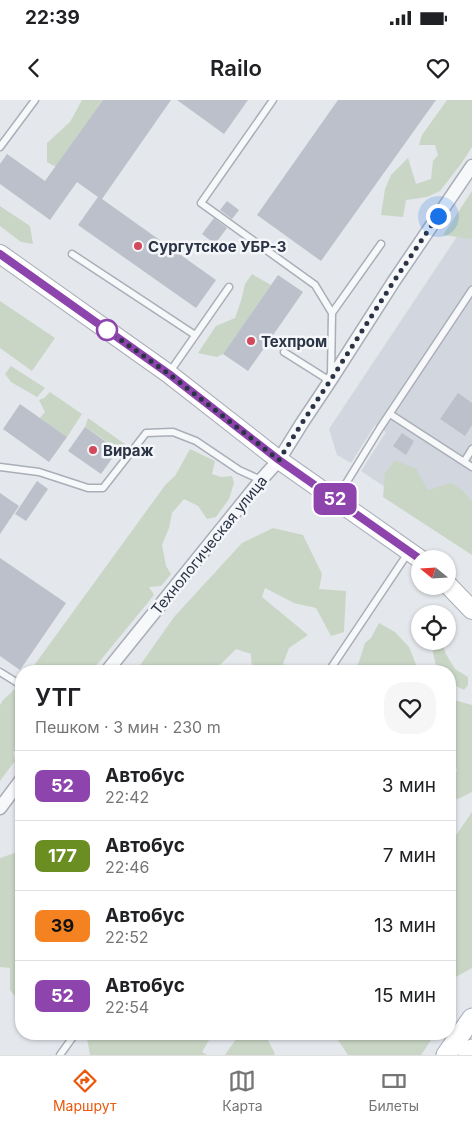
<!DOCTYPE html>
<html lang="ru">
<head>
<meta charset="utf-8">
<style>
  :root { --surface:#fff; --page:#f6f6f6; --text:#202124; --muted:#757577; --line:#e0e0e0; --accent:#ea580c }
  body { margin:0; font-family:Inter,sans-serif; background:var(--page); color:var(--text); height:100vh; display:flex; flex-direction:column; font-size:19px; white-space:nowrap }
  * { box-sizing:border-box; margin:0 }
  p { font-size:16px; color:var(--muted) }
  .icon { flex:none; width:28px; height:28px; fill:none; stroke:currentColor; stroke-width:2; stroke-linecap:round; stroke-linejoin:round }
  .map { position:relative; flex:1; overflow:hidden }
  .details { position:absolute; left:15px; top:565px; width:441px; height:375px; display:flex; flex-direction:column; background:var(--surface); border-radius:20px; box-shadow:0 1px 4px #0004 }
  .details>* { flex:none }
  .badge { padding:0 10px; border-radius:8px; font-size:18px; line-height:32px }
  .needle { width:32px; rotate:288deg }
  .tools { position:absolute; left:411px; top:450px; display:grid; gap:10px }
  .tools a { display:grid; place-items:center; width:45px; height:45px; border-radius:50%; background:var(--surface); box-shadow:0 1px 4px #0004; font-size:25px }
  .you { position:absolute; width:25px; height:25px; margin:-12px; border:4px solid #fff; border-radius:50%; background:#1a73e8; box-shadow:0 0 0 8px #1a73e833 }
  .map>.badge { position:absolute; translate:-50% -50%; box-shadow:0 0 0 2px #fff }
  .round { display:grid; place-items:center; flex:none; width:52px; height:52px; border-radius:20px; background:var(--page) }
  .head { display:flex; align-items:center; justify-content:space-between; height:85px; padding:0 20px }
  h1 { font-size:24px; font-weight:600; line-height:38px }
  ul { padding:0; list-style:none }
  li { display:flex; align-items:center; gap:15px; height:70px; padding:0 20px; border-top:1px solid var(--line) }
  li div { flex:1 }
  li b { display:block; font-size:19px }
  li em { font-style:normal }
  li .badge { min-width:55px; font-weight:700; text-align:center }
  .status { display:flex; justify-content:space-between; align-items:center; height:35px; padding:0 25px; background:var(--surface); direction:ltr }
  .status svg { height:14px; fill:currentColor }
  header { display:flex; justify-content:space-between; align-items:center; height:65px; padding:0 20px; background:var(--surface); font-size:22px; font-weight:600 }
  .dock { display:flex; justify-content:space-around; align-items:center; height:70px; border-top:1px solid var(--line); background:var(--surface); font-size:14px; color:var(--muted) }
  .dock a { display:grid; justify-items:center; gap:2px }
  .dock .current { color:var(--accent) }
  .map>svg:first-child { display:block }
  .built { fill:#d2d6de }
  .green { fill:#c9d6c5 }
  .building { fill:#bbc0ca }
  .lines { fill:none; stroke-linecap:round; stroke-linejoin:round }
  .service-casing { stroke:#a9aeb7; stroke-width:9 }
  .minor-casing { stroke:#a9aeb7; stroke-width:15 }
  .secondary-casing { stroke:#a9aeb7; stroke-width:20 }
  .primary-casing { stroke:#a3abb8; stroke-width:21 }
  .service { stroke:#f7f8fa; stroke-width:6 }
  .minor { stroke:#f7f8fa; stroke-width:12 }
  .secondary { stroke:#fff; stroke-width:18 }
  .primary { stroke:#fff; stroke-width:19 }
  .line-casing { stroke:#fff; stroke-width:11 }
  .line { stroke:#8e44ad; stroke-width:8 }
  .walk { stroke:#2b3445; stroke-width:5; stroke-dasharray:0 9 }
  .poi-dot { fill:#d1495b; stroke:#f4f6f9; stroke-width:2 }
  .stop-dot { fill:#fff; stroke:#8e44ad; stroke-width:2.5 }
  .labels { text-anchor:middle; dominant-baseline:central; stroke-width:5; stroke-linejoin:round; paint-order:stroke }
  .poi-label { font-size:15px; font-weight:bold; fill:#2b3445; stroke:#f4f6f9; text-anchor:start }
  .street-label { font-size:15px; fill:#2b3445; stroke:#f4f6f9 }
</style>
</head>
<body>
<div class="status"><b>22:39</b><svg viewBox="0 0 49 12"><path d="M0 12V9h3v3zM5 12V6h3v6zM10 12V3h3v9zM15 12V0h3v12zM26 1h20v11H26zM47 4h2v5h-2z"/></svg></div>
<header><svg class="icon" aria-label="back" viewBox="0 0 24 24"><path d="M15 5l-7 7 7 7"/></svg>Railo<svg class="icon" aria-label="heart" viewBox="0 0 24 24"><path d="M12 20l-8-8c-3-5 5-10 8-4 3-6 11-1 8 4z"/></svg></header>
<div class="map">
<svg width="472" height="955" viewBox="0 0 472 955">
  <rect width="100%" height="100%" fill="#e4e7ec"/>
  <path class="built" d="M472,114v331l-111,-74 25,-39 -11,-7 -24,38 -14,-8 -8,-26z"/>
  <path class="green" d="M82,0h21l-47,67 -9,-5v-19l23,-21z
    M447,0h25v47l-11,17 -21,27 -13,6 -21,3 -3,17 -22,-2 4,-26 6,-14 17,-17 8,26 15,-5 2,-18 5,-6 -3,-10h-16l3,-10z
    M472,91v48l-29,-4z
    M0,106l30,20 3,18 -12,-2 -21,-16z
    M252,174l19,11 -48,69 -6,3 -19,-4 18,-27 19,-8 6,-17 4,-17z
    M0,201l55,37 -23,33 -32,-23z
    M11,266l34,22 -8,9 -26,-15 -6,-8z
    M50,292l32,22 -15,23 -27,-19 5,-6 -6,-12 5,-2z
    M88,318l41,29 -3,7 -41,-27z
    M190,349l25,12 -3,13 9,3 11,-1 2,7 -5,16 -13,18 -9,2 -9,-13 -14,-7 -12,14 -3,15 -7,17 4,21 5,8 -10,12 -12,1 5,8 -59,72 -11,-2 -8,6h-46l136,-187 9,-8z
    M395,360l21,9 12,21 23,-7 11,7 10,11v54l-89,-58 2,-24z
    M273,428l30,7 19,39 -3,15 27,2 -2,41 -13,4 -15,-28 -22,-5 -29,-15 -3,9 46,38 -19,13 -6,16 18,6v1h-49l-1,-17 -15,-5 -22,22h-78l38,-54 68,-74z
    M379,523l16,9 14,15 8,20 -2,4h-62l6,-9 6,-19 6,-5z
    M431,542h10l6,14 8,13 13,8v8l-4,5 -14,-7v-12h-13z
    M15,589l6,5v46l-8,13 2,8 -15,20v-76l3,-5z
    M450,599l22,6v87l-14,7 -8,-1v-15l4,-2 3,-12 -7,-2z
    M472,712v156l-18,10 -4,25v-159z
    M21,742v162l-11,-14v-22l-10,-1v-109l18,-6z
    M90,934h120l2,1 -10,17 5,3h-117l-3,-17z
    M236,934h29l10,20 -2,1h-48l13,-19z
    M334,934h36l4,6 7,-6h54l-14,21h-73z"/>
  <path class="building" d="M103,0h68l-69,99 114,81 -20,28 -118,-83 20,-28 -21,-15 -27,38 -50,-36v-20l7,-10 38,27z
    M177,0h71l-24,34z
    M338,0h98l-115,161 -64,-46z
    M227,101l12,9 -7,9 -12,-9z
    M214,118l13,10 -12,16 -13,-10z
    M278,175l25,17 -55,79 -25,-17z
    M458,293l14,10v22l-7,11 -25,-17z
    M20,304l47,33 -18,25 -46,-33z
    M85,327l33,23 -17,24 -33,-23z
    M402,333l12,8 -8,14 -13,-9z
    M37,381l11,8 -22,32 -11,-7z
    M0,393l19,13 -19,28z
    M0,458l66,45 -46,67 -20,-14z"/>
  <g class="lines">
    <defs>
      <path id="service" d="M273,0l-72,103 114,82 17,28 -1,62
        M0,47l35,-47
        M72,154l123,81
        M332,213l49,-69
        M284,252l46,29
        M169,273l60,-86
        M390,314l82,53
        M464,362l8,-13
        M0,367l39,5 49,16h15l43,-55 27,-1 23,9 43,29 22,10
        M337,398l43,-70 92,-138
        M329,571l79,-118
        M0,572l21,13
        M60,955l15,-21"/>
      <path id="minor" d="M107,571l154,-191 18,-20 23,-37 28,-42 64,-100 78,-115
        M0,708l21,-28"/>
      <path id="secondary" d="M0,154l169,120 110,86 141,99
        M448,485l24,25"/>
      <path id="primary" d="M446,955l26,-37
        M468,955l4,-6"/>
    </defs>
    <use href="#service" class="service-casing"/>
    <use href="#minor" class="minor-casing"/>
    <use href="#secondary" class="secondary-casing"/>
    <use href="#primary" class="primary-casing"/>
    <use href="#service" class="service"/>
    <use href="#minor" class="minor"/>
    <use href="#secondary" class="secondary"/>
    <use href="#primary" class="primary"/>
  </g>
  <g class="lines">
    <defs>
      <path id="line" d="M0,154l169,120 110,86 141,99"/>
    </defs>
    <use href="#line" class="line-casing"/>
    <use href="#line" class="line"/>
    <path class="walk" d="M107,230l62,44 110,86 23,-37 28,-42 64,-100 44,-65"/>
  </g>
  <g class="poi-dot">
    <circle cx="138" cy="146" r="5"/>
    <circle cx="251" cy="241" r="5"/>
    <circle cx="93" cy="350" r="5"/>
  </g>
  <circle class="stop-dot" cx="107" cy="230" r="10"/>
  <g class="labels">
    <g class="poi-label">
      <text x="148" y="146">Сургутское УБР-3</text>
      <text x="261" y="241">Техпром</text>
      <text x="103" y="350">Вираж</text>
    </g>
    <g class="street-label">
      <text transform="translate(209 445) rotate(-51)">Технологическая улица</text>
    </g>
  </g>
</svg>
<div class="tools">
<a><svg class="needle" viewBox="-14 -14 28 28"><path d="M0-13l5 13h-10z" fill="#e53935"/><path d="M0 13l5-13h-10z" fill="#757577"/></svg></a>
<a><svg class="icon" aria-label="locate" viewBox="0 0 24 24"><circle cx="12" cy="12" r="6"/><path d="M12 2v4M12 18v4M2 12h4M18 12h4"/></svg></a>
</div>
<div class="you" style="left:438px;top:116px"></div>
<b class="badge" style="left:335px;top:399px;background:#8e44ad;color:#fff">52</b>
<section class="details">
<div class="head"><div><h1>УТГ</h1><p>Пешком · 3 мин · 230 m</p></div><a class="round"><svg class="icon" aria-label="heart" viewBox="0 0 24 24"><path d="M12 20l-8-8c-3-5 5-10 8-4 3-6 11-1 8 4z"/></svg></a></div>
<ul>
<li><span class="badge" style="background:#8e44ad;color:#fff">52</span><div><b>Автобус</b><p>22:42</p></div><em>3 мин</em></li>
<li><span class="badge" style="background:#6b8e23;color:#fff">177</span><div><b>Автобус</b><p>22:46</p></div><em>7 мин</em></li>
<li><span class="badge" style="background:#f58220;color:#111">39</span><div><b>Автобус</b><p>22:52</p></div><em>13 мин</em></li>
<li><span class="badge" style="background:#8e44ad;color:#fff">52</span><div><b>Автобус</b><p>22:54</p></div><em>15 мин</em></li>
</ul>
</section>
</div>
<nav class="dock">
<a class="current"><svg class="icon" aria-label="directions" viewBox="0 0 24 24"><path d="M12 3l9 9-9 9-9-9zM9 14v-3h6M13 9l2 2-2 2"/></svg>Маршрут</a>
<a><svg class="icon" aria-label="map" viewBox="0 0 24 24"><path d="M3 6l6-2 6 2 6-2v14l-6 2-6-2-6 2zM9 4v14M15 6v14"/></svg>Карта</a>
<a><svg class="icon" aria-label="tickets" viewBox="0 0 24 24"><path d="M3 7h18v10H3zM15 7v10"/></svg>Билеты</a>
</nav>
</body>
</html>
